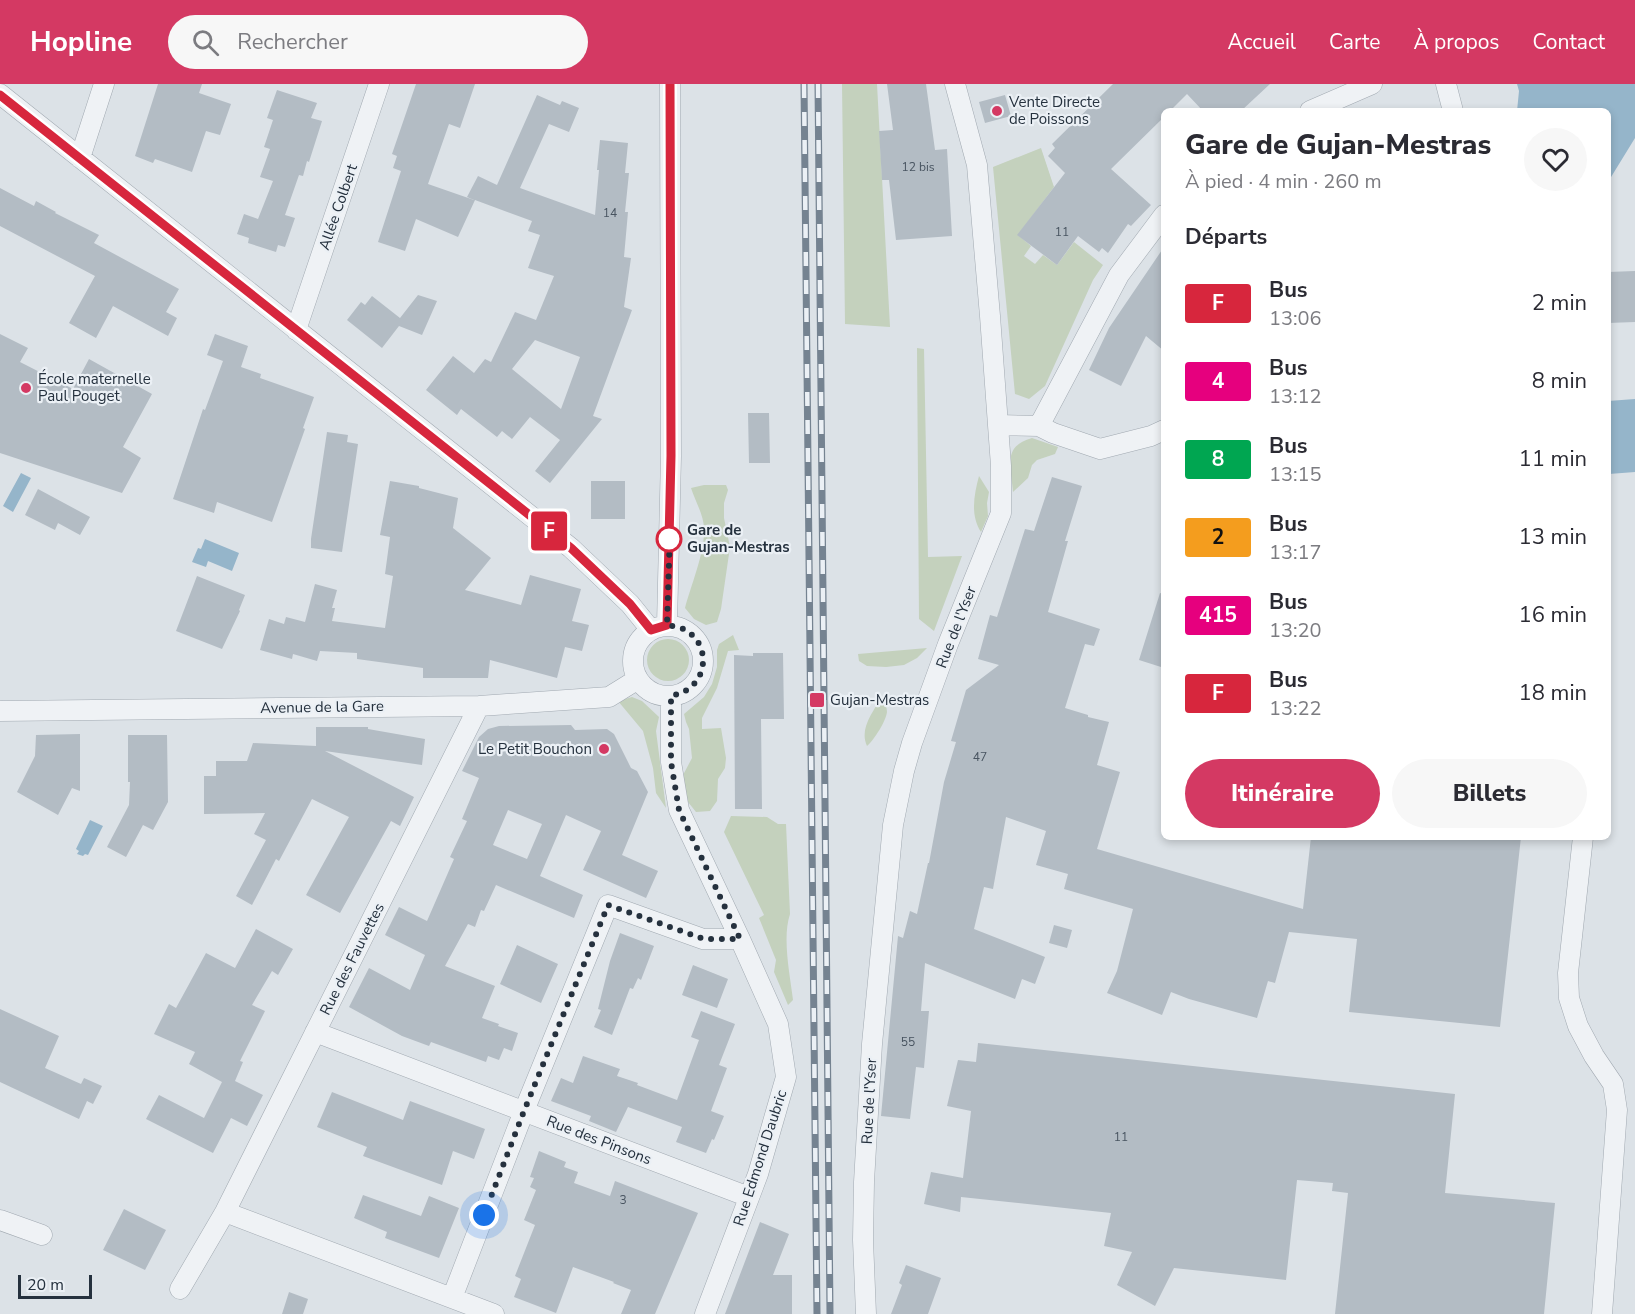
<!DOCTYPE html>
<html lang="fr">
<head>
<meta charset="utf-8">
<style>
  :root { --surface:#fff; --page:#f7f7f7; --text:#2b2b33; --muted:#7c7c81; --accent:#d43963 }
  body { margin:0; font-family:"Nunito Sans",sans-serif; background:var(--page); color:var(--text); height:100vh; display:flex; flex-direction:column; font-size:22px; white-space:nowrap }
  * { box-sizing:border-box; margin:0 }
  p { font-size:20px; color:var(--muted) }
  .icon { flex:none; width:33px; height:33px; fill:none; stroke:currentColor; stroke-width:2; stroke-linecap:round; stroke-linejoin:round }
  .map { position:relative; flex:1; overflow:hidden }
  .details { position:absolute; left:1161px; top:24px; width:450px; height:732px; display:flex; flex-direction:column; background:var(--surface); border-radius:9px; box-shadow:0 3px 9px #0003 }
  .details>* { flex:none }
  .badge { padding:0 12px; border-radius:4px; font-size:21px; line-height:39px }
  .scale { position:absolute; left:18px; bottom:15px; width:74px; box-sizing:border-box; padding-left:6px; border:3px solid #25313e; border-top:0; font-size:16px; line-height:21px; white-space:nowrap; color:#25313e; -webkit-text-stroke:4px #ebf0f5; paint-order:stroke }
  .you { position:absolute; width:30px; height:30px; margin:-15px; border:4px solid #fff; border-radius:50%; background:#1a73e8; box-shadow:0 0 0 9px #1a73e833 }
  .map>.badge { position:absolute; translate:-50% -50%; box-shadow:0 0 0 3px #fff }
  h2 { padding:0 24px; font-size:22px; line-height:54px }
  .round { display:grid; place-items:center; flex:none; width:63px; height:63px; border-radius:32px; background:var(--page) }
  .summary { display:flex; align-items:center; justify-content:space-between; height:102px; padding:0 24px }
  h1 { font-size:28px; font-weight:800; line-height:45px }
  .cta { display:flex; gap:12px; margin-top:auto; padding:12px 24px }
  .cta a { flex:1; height:69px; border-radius:36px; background:var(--accent); color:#fff; font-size:24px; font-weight:800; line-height:69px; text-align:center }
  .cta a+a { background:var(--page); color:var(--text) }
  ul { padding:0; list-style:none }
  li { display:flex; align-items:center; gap:18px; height:78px; padding:0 24px }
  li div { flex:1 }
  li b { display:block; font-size:22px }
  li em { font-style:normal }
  li .badge { min-width:66px; font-weight:700; text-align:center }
  header { display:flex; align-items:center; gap:36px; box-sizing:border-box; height:84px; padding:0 30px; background:var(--accent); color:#fff }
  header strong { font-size:28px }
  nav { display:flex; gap:33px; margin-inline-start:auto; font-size:21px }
  .search { width:420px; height:54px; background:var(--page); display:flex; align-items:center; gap:15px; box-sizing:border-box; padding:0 21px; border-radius:33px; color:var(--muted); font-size:22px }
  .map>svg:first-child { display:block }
  .green { fill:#c4d1bd }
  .water { fill:#95b5ca }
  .building { fill:#b3bcc4; fill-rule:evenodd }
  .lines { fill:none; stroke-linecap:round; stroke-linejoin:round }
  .street-casing { stroke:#a1a9b1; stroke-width:21 }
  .street { stroke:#eff2f5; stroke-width:20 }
  .rail-casing { stroke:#758391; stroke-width:7 }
  .rail { stroke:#ebf0f5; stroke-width:4.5; stroke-dasharray:14; stroke-linecap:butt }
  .line-casing { stroke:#fff; stroke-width:14 }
  .line { stroke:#d7263d; stroke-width:9 }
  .walk { stroke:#25313e; stroke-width:6; stroke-dasharray:0 10.8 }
  .poi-dot { fill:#d43963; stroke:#ebf0f5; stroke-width:2 }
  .stop-dot { fill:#fff; stroke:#d7263d; stroke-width:3 }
  .labels { text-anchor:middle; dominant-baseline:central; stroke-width:4.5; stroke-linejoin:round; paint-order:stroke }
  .number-label { font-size:12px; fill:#485460 }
  .poi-label { font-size:15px; fill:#25313e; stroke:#ebf0f5; text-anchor:start }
  .street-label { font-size:15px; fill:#25313e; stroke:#ebf0f5 }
  .stop-label { font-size:15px; font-weight:bold; fill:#25313e; stroke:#ebf0f5; text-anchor:start }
</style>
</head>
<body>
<header>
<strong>Hopline</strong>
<div class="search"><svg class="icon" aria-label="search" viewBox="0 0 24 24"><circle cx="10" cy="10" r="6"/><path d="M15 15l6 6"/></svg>Rechercher</div>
<nav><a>Accueil</a><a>Carte</a><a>À propos</a><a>Contact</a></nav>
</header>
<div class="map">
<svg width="1635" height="1230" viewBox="0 0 1635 1230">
  <rect width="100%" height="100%" fill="#dce2e7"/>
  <path class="green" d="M842,0h35l13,243 -45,-3z
    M1041,64l13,39 -36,48 13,11 -7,10 11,8 8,-9 14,10 17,-23 29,23 -10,15 -48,106 -16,13 -14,-5 -22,-227z
    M917,264l7,1 4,208 34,-1 -28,75 -15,-12z
    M1032,354l26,9 -3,7 -18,6 -5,5 -4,13 -15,14c-2,-25 -11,-46 19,-54z
    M979,392l10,16 -2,11 1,13 -7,16c-11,-17 -7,-37 -2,-56z
    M704,401h22l2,5 -4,13v15l6,29 -9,62 -4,13 -11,3 -12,-6 -9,-11c6,-23 20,-56 19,-79 0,-14 -9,-28 -13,-41z
    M733,551l6,15 -11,1 -11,37 -15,30v11l19,-1 5,30 -1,10 -7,11 -1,22 -7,10 -14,1 -12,-15 -2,-20 10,-19 -3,-29 -3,-7 -2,-8 20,-17 8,-13 5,-17v-17l2,-6z
    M647 576a21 21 0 1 1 42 0a21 21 0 1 1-42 0Z
    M927,564l-10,10 -13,7 -18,2 -19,-1 -8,-5 -1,-7z
    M632,613l10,4 17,16 -3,14 10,77 -10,-15 -3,-25 -10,-37 -25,-30z
    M881,614h3c1,5 3,9 3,14 -1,9 -13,28 -20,34 -8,-17 6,-34 14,-48z
    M731,732l36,1 11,7h8l4,90c-8,24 0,61 3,86l-5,5 -14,-33 2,-12 -17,-42 5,-3 -40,-83z"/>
  <path class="water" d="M1517,0h118v54l-27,44v-71h-91l2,-20z
    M1635,315v73l-26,2 -1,-9v-64z
    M21,389l10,5 -18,34 -10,-6z
    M205,455l34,14 -7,18 -24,-10 -2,6 -14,-5 6,-14 3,1z
    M90,736l13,6 -15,29 -3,-1 -2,2 -6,-2 2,-3 -3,-2z"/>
  <path class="building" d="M158,0h44l-3,9 32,11 -11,31 -14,-4 -14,41 -37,-13 -2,4 -18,-7z
    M416,0h59l-15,44 -11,-4 -21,60 46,16 -7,-3 11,-21 19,9 40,-90 23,10 2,-4 17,7 -10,24 -20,-8 -29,64 75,27 4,-45h-2l3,-30 28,3 -3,30h4l-4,39h3l-4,45 7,1 -7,49 8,3 -39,106 9,3 -52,64 -15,-12 25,-31 -30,-23 -18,22 -10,-8 -5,6 -36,-28 -4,6 -31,-25 27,-34 21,17 11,-14 6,3 24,-50 21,8 18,-44 -26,-8 12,-33 -12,-4 4,-10 -57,-21 -17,37 -42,-18 -11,32 -27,-9 23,-71 -8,-3 4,-12 -5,-2zM535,256l45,17 -19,52 -49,-40z
    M887,0h39l9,66 12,-1 5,87 -56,4 -7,-60h-7l-3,-49 14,-1z
    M1113,0h157l-29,27h-38l-16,-17 -17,17h-6v6l-53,52 40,36 -20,21 -3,-2 -20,29 -6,-5 -3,4 -21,-16 -21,29 -40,-30 48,-62 -17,-17 7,-8 -3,-4z
    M277,6l40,13 -6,15 11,3 -13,41 -2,-1 -4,15 -4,-1 -14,40 10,3 -10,29 -7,-2 -2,7 -28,-9 1,-5 -12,-4 7,-20 14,5 15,-38 -13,-4 10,-28 -6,-2 9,-27 -6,-2z
    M1005,11l6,21 -26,7 -6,-21z
    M0,104l34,18 2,-5 20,11 -1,1 44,22 -5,8 85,46 -13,23 11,6 -9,18 -55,-30 -17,32 -27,-15 26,-47 -95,-50z
    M1164,163v104l-18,-15 -25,50 -32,-16 20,-42z
    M1635,187v51l-27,1v-51z
    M418,211l19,6 -15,34 -23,-9 -17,22 -35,-28 14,-18 4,3 7,-9 28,22z
    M0,250l28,14 -8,14 53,27 16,-30 63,35 -29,53 18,11 -19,35 -122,-40z
    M215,250l33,12 -7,21 20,7 -1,4 54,19 -11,31 2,1 -33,93 -55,-20 -3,11 -41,-14 30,-90 2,1 18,-49 -16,-6z
    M748,329h21l1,50h-21z
    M327,348l21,3 -1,7 11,2 -16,108 -31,-4v-9z
    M1052,393l30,9 -17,55h3l-20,71 52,17 -6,17 -9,-2 -20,64 23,7v2l21,5 -12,43 23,7 -23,77 206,60 8,-72h210l-21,190 -151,-15 8,-73 -68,-7 -14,51 -7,-2 -11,37 -68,-19 -18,-7 -9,23 -55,-22 10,-22 16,-62 -69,-20 4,-15 -32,-9 10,-34 -40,-14 -13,72 -9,-2 -10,42 71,28 -10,27 -13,-5 -7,20 -90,-36 -4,48h8l-5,57 -8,-1 -6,52 -29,-3 17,-180 5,2 7,-27 7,3 11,-51h1l15,-81 12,-40 -5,-1 15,-51 33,-25 -21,-6 12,-44 7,2 28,-88 9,2z
    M390,397l29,5v2l39,10 -5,30 38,30 -26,32 56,15 9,-30 51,14 -9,32 17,4 -7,26 -17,-4 -8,31 -67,-18 -2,18h-65v-10l-66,-9v-6l-37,-2 -3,10 -24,-7 -1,5 -32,-9 9,-31 15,5 2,-7 19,5 10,-38 22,6 -5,18h3l-3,13 53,7 8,-52 -8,-2 5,-37 -10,-2z
    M591,397h34v38h-34z
    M38,405l52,28 -10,18 -22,-12 -3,7 -30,-15z
    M197,492l48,19 -6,15 1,1 -18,38 -46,-18z
    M1160,509l4,1v62l-3,11 -22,-7z
    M753,569h30l1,66h-23l1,90h-27l-1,-154 19,1z
    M571,641l4,5 32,-1 7,5 17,34 6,3 11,21 -26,63 36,16 -12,27 -63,-28 18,-39 -35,-16 -26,61 43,19 -9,23 -78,-33 -12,26 -3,-1 -6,17 -7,-3 -23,42 50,20 -13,32 17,6 -1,2 20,7 -6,18 -8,-3 -5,12 -11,-4 -2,6 -55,-20 -2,4 -27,-10 -53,-29 20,-39 41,22 15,-35 -40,-20 14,-28 28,14 27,-62 -4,-2 17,-36 -5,-2 17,-41 -17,-7 17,-34 9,-8 11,-3zM508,726l34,14 -15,35 -34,-14z
    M316,643h52v2l57,10 -3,26 -97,-14 89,46 -14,29 -9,-5 -51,92 -34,-18 43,-78 -37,-18 -33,62 -3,-2 -24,46 -16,-9 30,-56 -12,-6 11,-21 -61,1v-38h12v-15h31l6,-18 63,3z
    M80,650v57l-8,-3 -14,27 -41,-23 18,-36 1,-21z
    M128,651h39l1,67 -15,28 -10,-5 -17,32 -19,-10 22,-42 1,-23h-2z
    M1054,841l18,5 -5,18 -18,-5z
    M256,845l37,20 -15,26 -6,-4 -20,34 13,6 -25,50 3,1 -8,19 28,14 -16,31 -16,-8 -18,35 -67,-34 13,-24 45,23 18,-36 -33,-18 6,-12 -41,-18 15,-30 7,4 30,-55 29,15z
    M620,849l34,13 -13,34 -3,-2 -5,11 -3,-1 -18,47 -18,-8 7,-17 -3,-1 12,-48z
    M517,861l41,19 -17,39 -41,-19z
    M693,881l35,14 -11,29 -35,-13z
    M0,925l59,27 -14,32 36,16 3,-6 18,8 -9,18 -6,-3 -8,18 -79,-37z
    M701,927l34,13 -16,41 8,3 -16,43 13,5 -10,24 -2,-1 -6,14 -30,-11 6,-15 -54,-20 -12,25 -27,-11 2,-5 -40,-15 10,-23 12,5 10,-27 37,13 -3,7 21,7 -1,2 40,15 22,-60 -8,-3z
    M978,959l477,51 -10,99 110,10 -11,111h-209l13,-121 -16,-2 1,-8 -36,-3 -11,100 -112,-12 -19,38 -38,-21 15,-33 -28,-6 7,-33 -150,-16 -1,15 -36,-8 7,-32 32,6 8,-67 -24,-5 11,-46 18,2z
    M332,1008l71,28 7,-19 75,28 -11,30 -21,-8 -11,34 -79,-29 4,-9 -50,-20z
    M539,1067l27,11 -2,5 14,5 -4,11 36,13 5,-15 83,32 -43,101h-34l10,-24 -18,-7 1,-1 -41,-15 -17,46 -42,-16 7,-18 -6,-3 20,-51 -11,-5 12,-30 -6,-3 4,-9 -4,-1z
    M363,1111l58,21 8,-20 30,12 -20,50 -54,-20 2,-6 -33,-14z
    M124,1125l42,21 -21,40 -42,-20z
    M760,1138l29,12 -16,41h19v39h-67z
    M906,1181l35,13 -13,36h-37l11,-29 -3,-2z
    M289,1208l19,7 -5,15h-21z"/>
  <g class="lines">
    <defs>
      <path id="street" d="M1446,0l7,27
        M0,10l571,454 59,56 21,26
        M1310,27l62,-27
        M80,74l24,-74
        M296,246l83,-246
        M998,341l41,1 14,7 47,16 51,-13 13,-6
        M1039,342l80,-151 45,-60
        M667,541l4,-169 -1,-372
        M633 577a35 35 0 1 1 70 0a35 35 0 1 1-70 0Z
        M671,612v66l8,48 61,129 38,85 8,53 -28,97 -53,140
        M479,622l-254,506 269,102
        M0,627l479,-5 130,-9 29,-18
        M1583,753l-15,136 1,25 9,28 16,30 19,28 4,26 -15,204
        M315,948l434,165
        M0,1136l42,15
        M180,1205l45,-77
        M452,1214l72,-187 84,-206 95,34h37
        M866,1230l-3,-74 1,-58 8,-138 21,-219 11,-54 8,-28 36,-99 53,-131v-47l-11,-150 -13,-151 -22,-81"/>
    </defs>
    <use href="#street" class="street-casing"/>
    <use href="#street" class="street"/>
    <defs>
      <path id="rail" d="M804,0l13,1230
        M818,0l12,1230"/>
    </defs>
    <use href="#rail" class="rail-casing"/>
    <use href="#rail" class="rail"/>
  </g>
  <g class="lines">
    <defs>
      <path id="line" d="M0,11l571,453 59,56 21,26 16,-5 4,-169 -1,-372"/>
    </defs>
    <use href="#line" class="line-casing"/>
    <use href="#line" class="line"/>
    <path class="walk" d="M484,1131l40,-104 84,-206 96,34h36l-61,-129 -8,-48v-66c6,-2 12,-3 17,-7 21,-14 20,-47 -3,-59 -5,-3 -12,-4 -18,-5l3,-93 -1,7"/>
  </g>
  <g class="poi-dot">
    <circle cx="997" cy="27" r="6"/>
    <circle cx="26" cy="304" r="6"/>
    <rect x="809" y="608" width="16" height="16" rx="3"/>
    <circle cx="604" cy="665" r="6"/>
  </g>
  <circle class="stop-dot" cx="669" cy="455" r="12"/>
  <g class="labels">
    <g class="number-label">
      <text x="918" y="83">12 bis</text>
      <text x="610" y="129">14</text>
      <text x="1062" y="148">11</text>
      <text x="980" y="673">47</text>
      <text x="908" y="958">55</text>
      <text x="1121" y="1053">11</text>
      <text x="623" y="1116">3</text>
    </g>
    <g class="poi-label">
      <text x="1009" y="18">Vente Directe<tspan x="1009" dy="17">de Poissons</tspan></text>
      <text x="38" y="295">École maternelle<tspan x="38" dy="17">Paul Pouget</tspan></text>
      <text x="830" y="616">Gujan-Mestras</text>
      <text x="592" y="665" text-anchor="end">Le Petit Bouchon</text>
    </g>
    <g class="street-label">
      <text transform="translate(338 123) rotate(-71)">Allée Colbert</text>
      <text transform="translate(956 543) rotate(-69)">Rue de l'Yser</text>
      <text transform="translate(322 623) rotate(-1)">Avenue de la Gare</text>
      <text transform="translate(352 875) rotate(-63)">Rue des Fauvettes</text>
      <text transform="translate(869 1017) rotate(-87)">Rue de l'Yser</text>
      <text transform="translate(599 1056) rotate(21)">Rue des Pinsons</text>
      <text transform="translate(760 1074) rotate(-72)">Rue Edmond Daubric</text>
    </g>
    <g class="stop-label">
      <text x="687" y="446">Gare de<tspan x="687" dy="17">Gujan-Mestras</tspan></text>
    </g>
  </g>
</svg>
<div class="scale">20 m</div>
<div class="you" style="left:484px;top:1131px"></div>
<b class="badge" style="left:549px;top:447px;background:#d7263d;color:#fff">F</b>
<section class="details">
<div class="summary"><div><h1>Gare de Gujan-Mestras</h1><p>À pied · 4 min · 260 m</p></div><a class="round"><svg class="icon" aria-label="heart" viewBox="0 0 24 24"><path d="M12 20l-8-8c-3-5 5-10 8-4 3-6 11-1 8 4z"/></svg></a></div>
<h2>Départs</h2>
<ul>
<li><span class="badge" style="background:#d7263d;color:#fff">F</span><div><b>Bus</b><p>13:06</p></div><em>2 min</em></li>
<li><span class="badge" style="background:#e6007e;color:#fff">4</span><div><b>Bus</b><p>13:12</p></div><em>8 min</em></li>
<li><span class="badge" style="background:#00a651;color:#fff">8</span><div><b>Bus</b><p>13:15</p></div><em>11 min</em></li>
<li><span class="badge" style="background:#f49d1e;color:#111">2</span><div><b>Bus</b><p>13:17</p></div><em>13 min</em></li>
<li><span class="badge" style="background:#e6007e;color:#fff">415</span><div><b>Bus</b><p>13:20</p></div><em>16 min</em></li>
<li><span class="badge" style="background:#d7263d;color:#fff">F</span><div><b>Bus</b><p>13:22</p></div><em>18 min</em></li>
</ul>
<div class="cta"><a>Itinéraire</a><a>Billets</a></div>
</section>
</div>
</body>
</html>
